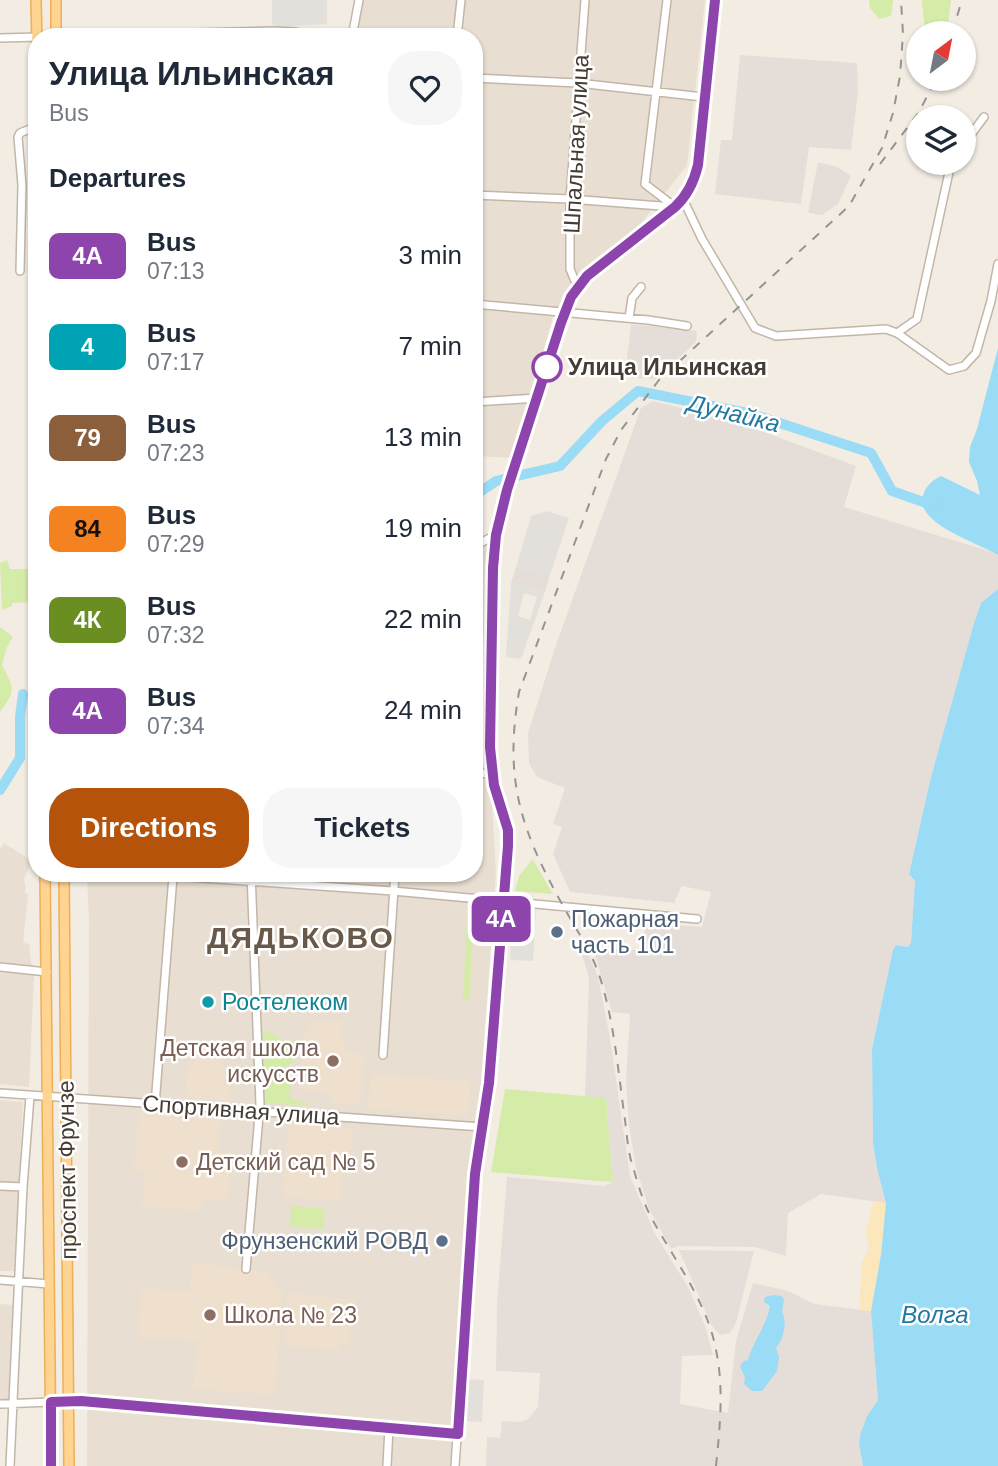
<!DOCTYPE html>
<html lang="en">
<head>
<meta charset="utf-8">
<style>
  :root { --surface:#fff; --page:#f6f6f7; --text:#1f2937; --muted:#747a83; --accent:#b45309 }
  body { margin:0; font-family:Helvetica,sans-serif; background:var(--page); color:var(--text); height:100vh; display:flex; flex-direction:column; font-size:26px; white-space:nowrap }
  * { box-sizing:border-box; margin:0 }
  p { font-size:23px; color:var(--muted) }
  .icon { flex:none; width:38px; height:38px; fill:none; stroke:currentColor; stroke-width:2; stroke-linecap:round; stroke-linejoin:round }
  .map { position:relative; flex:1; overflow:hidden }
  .drawer { position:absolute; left:28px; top:28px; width:455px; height:854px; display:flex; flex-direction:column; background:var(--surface); border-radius:28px; box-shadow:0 2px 5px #0004 }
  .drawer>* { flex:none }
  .badge { padding:0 14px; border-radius:10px; font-size:24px; line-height:46px }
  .needle { width:46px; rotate:32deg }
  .buttons { position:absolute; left:906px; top:21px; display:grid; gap:14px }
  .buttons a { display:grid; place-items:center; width:70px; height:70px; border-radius:50%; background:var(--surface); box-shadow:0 2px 5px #0004; font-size:35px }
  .map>.badge { position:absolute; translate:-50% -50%; box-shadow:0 0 0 4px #fff }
  h2 { padding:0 21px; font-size:26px; line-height:63px }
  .round { display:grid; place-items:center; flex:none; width:74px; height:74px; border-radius:28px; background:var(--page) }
  .headline { display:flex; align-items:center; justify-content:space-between; height:119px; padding:0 21px }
  h1 { font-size:33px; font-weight:600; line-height:52px }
  .primary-button { display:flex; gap:14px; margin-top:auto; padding:14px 21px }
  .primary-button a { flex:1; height:80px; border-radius:28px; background:var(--accent); color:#fff; font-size:28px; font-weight:600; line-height:80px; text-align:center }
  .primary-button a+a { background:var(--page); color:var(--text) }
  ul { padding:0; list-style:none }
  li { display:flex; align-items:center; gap:21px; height:91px; padding:0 21px }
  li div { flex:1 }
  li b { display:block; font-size:26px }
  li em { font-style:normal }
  li .badge { min-width:77px; font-weight:700; text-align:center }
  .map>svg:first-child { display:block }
  .residential { fill:#e8ded1 }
  .industrial { fill:#e5ded8 }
  .education { fill:#eee0cc }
  .green { fill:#d5eba8 }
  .sand { fill:#fce6bb }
  .parking { fill:#e3e0dc; fill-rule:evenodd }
  .water { fill:#9adbf6 }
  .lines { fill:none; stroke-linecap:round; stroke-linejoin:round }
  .river { stroke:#9adbf6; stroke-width:10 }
  .minor-casing { stroke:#c2b6a8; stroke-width:10 }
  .major-casing { stroke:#edaf57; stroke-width:12 }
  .minor { stroke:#fff; stroke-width:7 }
  .major { stroke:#ffd390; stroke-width:9 }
  .rail { stroke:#949494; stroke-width:2; stroke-dasharray:9 9; stroke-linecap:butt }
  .line-casing { stroke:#fff; stroke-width:16 }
  .line { stroke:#8e44ad; stroke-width:10 }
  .stop-dot { fill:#fff; stroke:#8e44ad; stroke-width:3.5 }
  .service-dot { fill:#5c6f8a; stroke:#fff; stroke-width:2.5 }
  .culture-dot { fill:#0f9aa8; stroke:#fff; stroke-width:2.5 }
  .education-dot { fill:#8d6e63; stroke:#fff; stroke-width:2.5 }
  .labels { text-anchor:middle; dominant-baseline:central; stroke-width:5; stroke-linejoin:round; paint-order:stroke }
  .street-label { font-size:23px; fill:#453c33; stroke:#fff }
  .stop-label { font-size:23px; font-weight:bold; fill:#453c33; stroke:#fff; text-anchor:start }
  .service-label { font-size:23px; fill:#4e5e75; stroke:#fff; text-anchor:start }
  .culture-label { font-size:23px; fill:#0d838f; stroke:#fff; text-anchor:start }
  .education-label { font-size:23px; fill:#785e54; stroke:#fff; text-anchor:start }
  .water-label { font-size:24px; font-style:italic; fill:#2179a0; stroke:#fff }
  .district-label { font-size:30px; font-weight:bold; letter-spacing:2px; fill:#695949; stroke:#fff }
</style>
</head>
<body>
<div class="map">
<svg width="998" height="1466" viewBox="0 0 998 1466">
  <rect width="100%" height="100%" fill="#f3ece3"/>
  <path class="residential" d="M356,0h349l-18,165 -49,62 -63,54 -22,35 -38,142 -38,-2 -3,2v-421h-123z
    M489,544l-11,197 14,64 4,67 -42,594h-367l2,-546 -2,-47h387v-324z
    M4,843l28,18 -9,20 2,2v10l3,1 -5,49 6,1 3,25 -32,-3v-117z
    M0,972l34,3 -5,112 -29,-3z
    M0,1100l23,2 -4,81 -19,-1z
    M0,1190l19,2 -5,79h-14z
    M0,1304l13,1 -5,95h-8z"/>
  <path class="industrial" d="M740,55l117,8 1,28 -7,59 -42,-3 -8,57 -86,-10 6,-54h11z
    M818,162l19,5 14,9 -13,28 -16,11 -14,-2z
    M631,324l66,7 -1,11 -41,37 -30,-2z
    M653,401l84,21 119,44 -12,41 148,45 6,3v34l-17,14 -7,20 -43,154 -22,97 6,7 -4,62 -3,4 -11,-2 -4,5 -21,99 1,94 4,25 9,35 -65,-9 -33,19 -2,43 -31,-9 -77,-1 -7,3 -22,-40 -13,-41 -7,-42 -3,-46 4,-66 -18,-2 -19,-64 48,2 5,-27 56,4 9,-35 -29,-6 -8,17 -104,-11 -17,-38 9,-27 -9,-3 12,-36 -28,-11 -8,-14 -1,-30 28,-88 85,-237z
    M516,567l34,8 -5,17 -34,-9z
    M587,951l11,26 12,61 20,138 24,56 34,55 17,39 8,29 -31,1 -2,48 48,9 8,-72 17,-58 35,8 26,13 57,7 7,89 -11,16 -6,16v26l2,8h-377l1,-29 13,1 2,-17 18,1 8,-3 10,-12 2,-34 -44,-2 1,-68 10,-126 97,9 9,-4 -7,-83 -21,-3 4,-118 -7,-24z
    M679,1250l75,1 -18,72 -6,10 -10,2 -8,-9z"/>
  <path class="education" d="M310,1020l32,2 -1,14 4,14 20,5 -3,37 -5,14 -26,-3v-10l-32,-3 4,-56 7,-8z
    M197,1041h20l7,20 -1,23 8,1 -1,16 -45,-4 2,-28 7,-7z
    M371,1074l100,7 -3,35 -100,-7z
    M138,1113l83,5 -2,34 12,1 -3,47 -25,-1 -1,12 -60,-4 3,-35 -11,-1z
    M288,1123l65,5 -3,42h-8l-2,31 -57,-4z
    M192,1263l74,8 17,22 -8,102 -82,-6 4,-48 -59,-3 3,-50 48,4z
    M290,1293l65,7 -6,45 -8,-1v6l-57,-5 3,-47z"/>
  <path class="green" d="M869,0h24l-2,16 -12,3 -9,-11z
    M922,0h29l-4,33h-22z
    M7,560l3,9h19l1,33 -18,1v3l-10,4 -2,-47z
    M0,627l13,10 -6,10 -5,18c12,23 14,26 -2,47z
    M533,859v1l20,34 -38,-3 4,-15z
    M473,908l-3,91 -2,1h-5l4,-87z
    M264,1032h6l16,11 8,-3 6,2v8l-5,5 -2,7 -8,5 -2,8 7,7 1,7 -4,4 7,7 12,2 2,4 -44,-3 -3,-40c5,-10 -2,-21 3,-31z
    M505,1089l101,9 7,84 -122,-10z
    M291,1206l34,3 -2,20 -33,-3z"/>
  <path class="sand" d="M874,1201l12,2 -5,51 -10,57 -12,-1 3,-48 7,-14 -3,-17z"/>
  <path class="parking" d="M272,0h55v24l-49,3 -6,-3z
    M547,511l22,7 -19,57 -34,-8 15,-51z
    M511,583l34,9 -24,67 -15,-2zM524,593l13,4 -7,23 -12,-4z
    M512,909l24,1 -3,51 -23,-1z
    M468,1379l16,1 -2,42 -17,-1z"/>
  <path class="water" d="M998,348v207c-19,-12 -83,-31 -75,-59 2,-9 9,-16 18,-20l39,19 -3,-14 -8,-19 1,-15 7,-18z
    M998,589v877h-135l-4,-22 2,-12 6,-16 11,-16 -7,-89 10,-56 5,-52 -9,-35 -4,-25 -1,-94 21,-99 3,-5 12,2 3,-4 4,-62 -6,-7 22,-97 43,-154 7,-20z
    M774,1295l7,1 3,3 -2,13c6,10 1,28 -6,36l3,9 -2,14 -15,20h-10l-8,-7 1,-6 -5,-12 4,-5 4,-1c5,-18 19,-35 22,-54l-6,-4 1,-5z"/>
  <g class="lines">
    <path class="river" d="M474,496l22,-15 64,-15 42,-45 36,-30 114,23 119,39 21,38 40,14
      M0,790l20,-32v-41l3,-23"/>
    <defs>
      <path id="minor" d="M667,0l-22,184 30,23
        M352,37l7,-37
        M457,37l4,-37
        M0,38l273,-7 23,1 10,5
        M474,78l104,5 125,14
        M964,144l20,-27
        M474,195l96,4 104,8
        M683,199l19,40 53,89 21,8 110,-7 11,4 52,37 15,-4 12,-13 15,-52 7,-37
        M20,271l2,-86 -4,-48 2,-4 17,-7
        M580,284l-5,-3 -5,-12v-70l15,-199
        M474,304l174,16 39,6
        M629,318l3,-20 9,-11
        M897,333l20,-14 34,-156
        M474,402l64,-4
        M474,546l22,-11
        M474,770l18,6
        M130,873l263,18 304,28
        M0,967l47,5
        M383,1055l12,-182
        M0,1093l482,34
        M155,1105l18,-229
        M0,1186l23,1
        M246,1269l14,-165 -9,-231
        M0,1280l49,4
        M0,1404l78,-3 380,33
        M10,1466l13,-279 7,-91
        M387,1466l2,-38
        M455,1466l20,-292 14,-91 19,-245 -3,-18 -11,-35 -4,-38 3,-179 3,-33 11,-45 54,-168c4,-12 8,-24 16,-34 35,-46 106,-64 121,-123l17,-165"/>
      <path id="major" d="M36,0l1,45
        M56,0v37
        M45,873l6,593
        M64,873l5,593"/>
    </defs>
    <use href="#minor" class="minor-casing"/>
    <use href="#major" class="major-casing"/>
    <use href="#minor" class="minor"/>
    <use href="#major" class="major"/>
    <path class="rail" d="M952,33l10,-33
      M880,164l39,-52 17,-33
      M716,1466c4,-39 8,-78 0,-116 -9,-49 -42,-90 -65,-133 -8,-15 -13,-33 -18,-50 -5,-14 -6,-31 -8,-47 -7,-48 -11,-105 -28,-151 -9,-23 -23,-43 -35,-65 -42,-76 -58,-125 -43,-212l87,-233 15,-29 38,-50 190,-174 33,-58 11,-35 7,-37 3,-42 -2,-34"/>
  </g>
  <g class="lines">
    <defs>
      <path id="line" d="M51,1466v-64l30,-1 377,33 17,-260 14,-91 19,-237v-16l-14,-45 -4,-38 3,-179 3,-33 11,-45 54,-167 10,-26 16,-21 88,-69c13,-12 19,-25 23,-42l17,-165"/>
    </defs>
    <use href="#line" class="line-casing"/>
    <use href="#line" class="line"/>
  </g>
  <circle class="stop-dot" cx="547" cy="367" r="14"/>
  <g class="service-dot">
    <circle cx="557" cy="932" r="7"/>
    <circle cx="442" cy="1241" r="7"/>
  </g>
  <circle class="culture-dot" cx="208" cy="1002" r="7"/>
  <g class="education-dot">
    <circle cx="333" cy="1061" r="7"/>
    <circle cx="182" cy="1162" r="7"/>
    <circle cx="210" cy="1315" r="7"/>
  </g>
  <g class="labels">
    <g class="street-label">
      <text transform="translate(576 144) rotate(-87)">Шпальная улица</text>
      <text transform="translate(241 1110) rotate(4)">Спортивная улица</text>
      <text transform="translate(67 1170) rotate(-91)">проспект Фрунзе</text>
    </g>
    <g class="stop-label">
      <text x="568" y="367">Улица Ильинская</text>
    </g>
    <g class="service-label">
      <text x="571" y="919">Пожарная<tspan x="571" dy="26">часть 101</tspan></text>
      <text x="428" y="1241" text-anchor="end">Фрунзенский РОВД</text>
    </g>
    <g class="culture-label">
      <text x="222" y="1002">Ростелеком</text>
    </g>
    <g class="education-label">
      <text x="319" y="1048" text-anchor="end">Детская школа<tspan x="319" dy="26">искусств</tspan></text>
      <text x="196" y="1162">Детский сад № 5</text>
      <text x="224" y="1315">Школа № 23</text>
    </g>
    <g class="water-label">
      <text transform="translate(734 413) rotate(14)">Дунайка</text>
      <text x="935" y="1314">Волга</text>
    </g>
    <g class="district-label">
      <text x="301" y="937">ДЯДЬКОВО</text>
    </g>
  </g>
</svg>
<div class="buttons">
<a><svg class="needle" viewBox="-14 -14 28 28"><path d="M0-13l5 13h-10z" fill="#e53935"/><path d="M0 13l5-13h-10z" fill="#747a83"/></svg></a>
<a><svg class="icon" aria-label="layers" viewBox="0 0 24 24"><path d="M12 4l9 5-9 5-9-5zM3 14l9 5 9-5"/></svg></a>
</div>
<b class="badge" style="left:501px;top:919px;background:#8e44ad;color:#fff">4А</b>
<section class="drawer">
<div class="headline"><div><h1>Улица Ильинская</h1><p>Bus</p></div><a class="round"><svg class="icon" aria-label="heart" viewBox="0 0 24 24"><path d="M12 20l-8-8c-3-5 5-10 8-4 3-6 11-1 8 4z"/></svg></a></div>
<h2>Departures</h2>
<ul>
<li><span class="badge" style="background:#8e44ad;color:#fff">4А</span><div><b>Bus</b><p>07:13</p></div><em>3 min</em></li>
<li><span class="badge" style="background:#00a3b4;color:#fff">4</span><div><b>Bus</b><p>07:17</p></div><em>7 min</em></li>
<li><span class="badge" style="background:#8b5e3c;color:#fff">79</span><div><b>Bus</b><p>07:23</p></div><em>13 min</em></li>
<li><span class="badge" style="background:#f58220;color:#111">84</span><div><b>Bus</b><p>07:29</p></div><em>19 min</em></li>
<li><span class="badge" style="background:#6b8e23;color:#fff">4К</span><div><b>Bus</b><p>07:32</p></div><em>22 min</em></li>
<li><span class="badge" style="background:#8e44ad;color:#fff">4А</span><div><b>Bus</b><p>07:34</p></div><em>24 min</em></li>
</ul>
<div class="primary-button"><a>Directions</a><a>Tickets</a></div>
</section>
</div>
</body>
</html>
